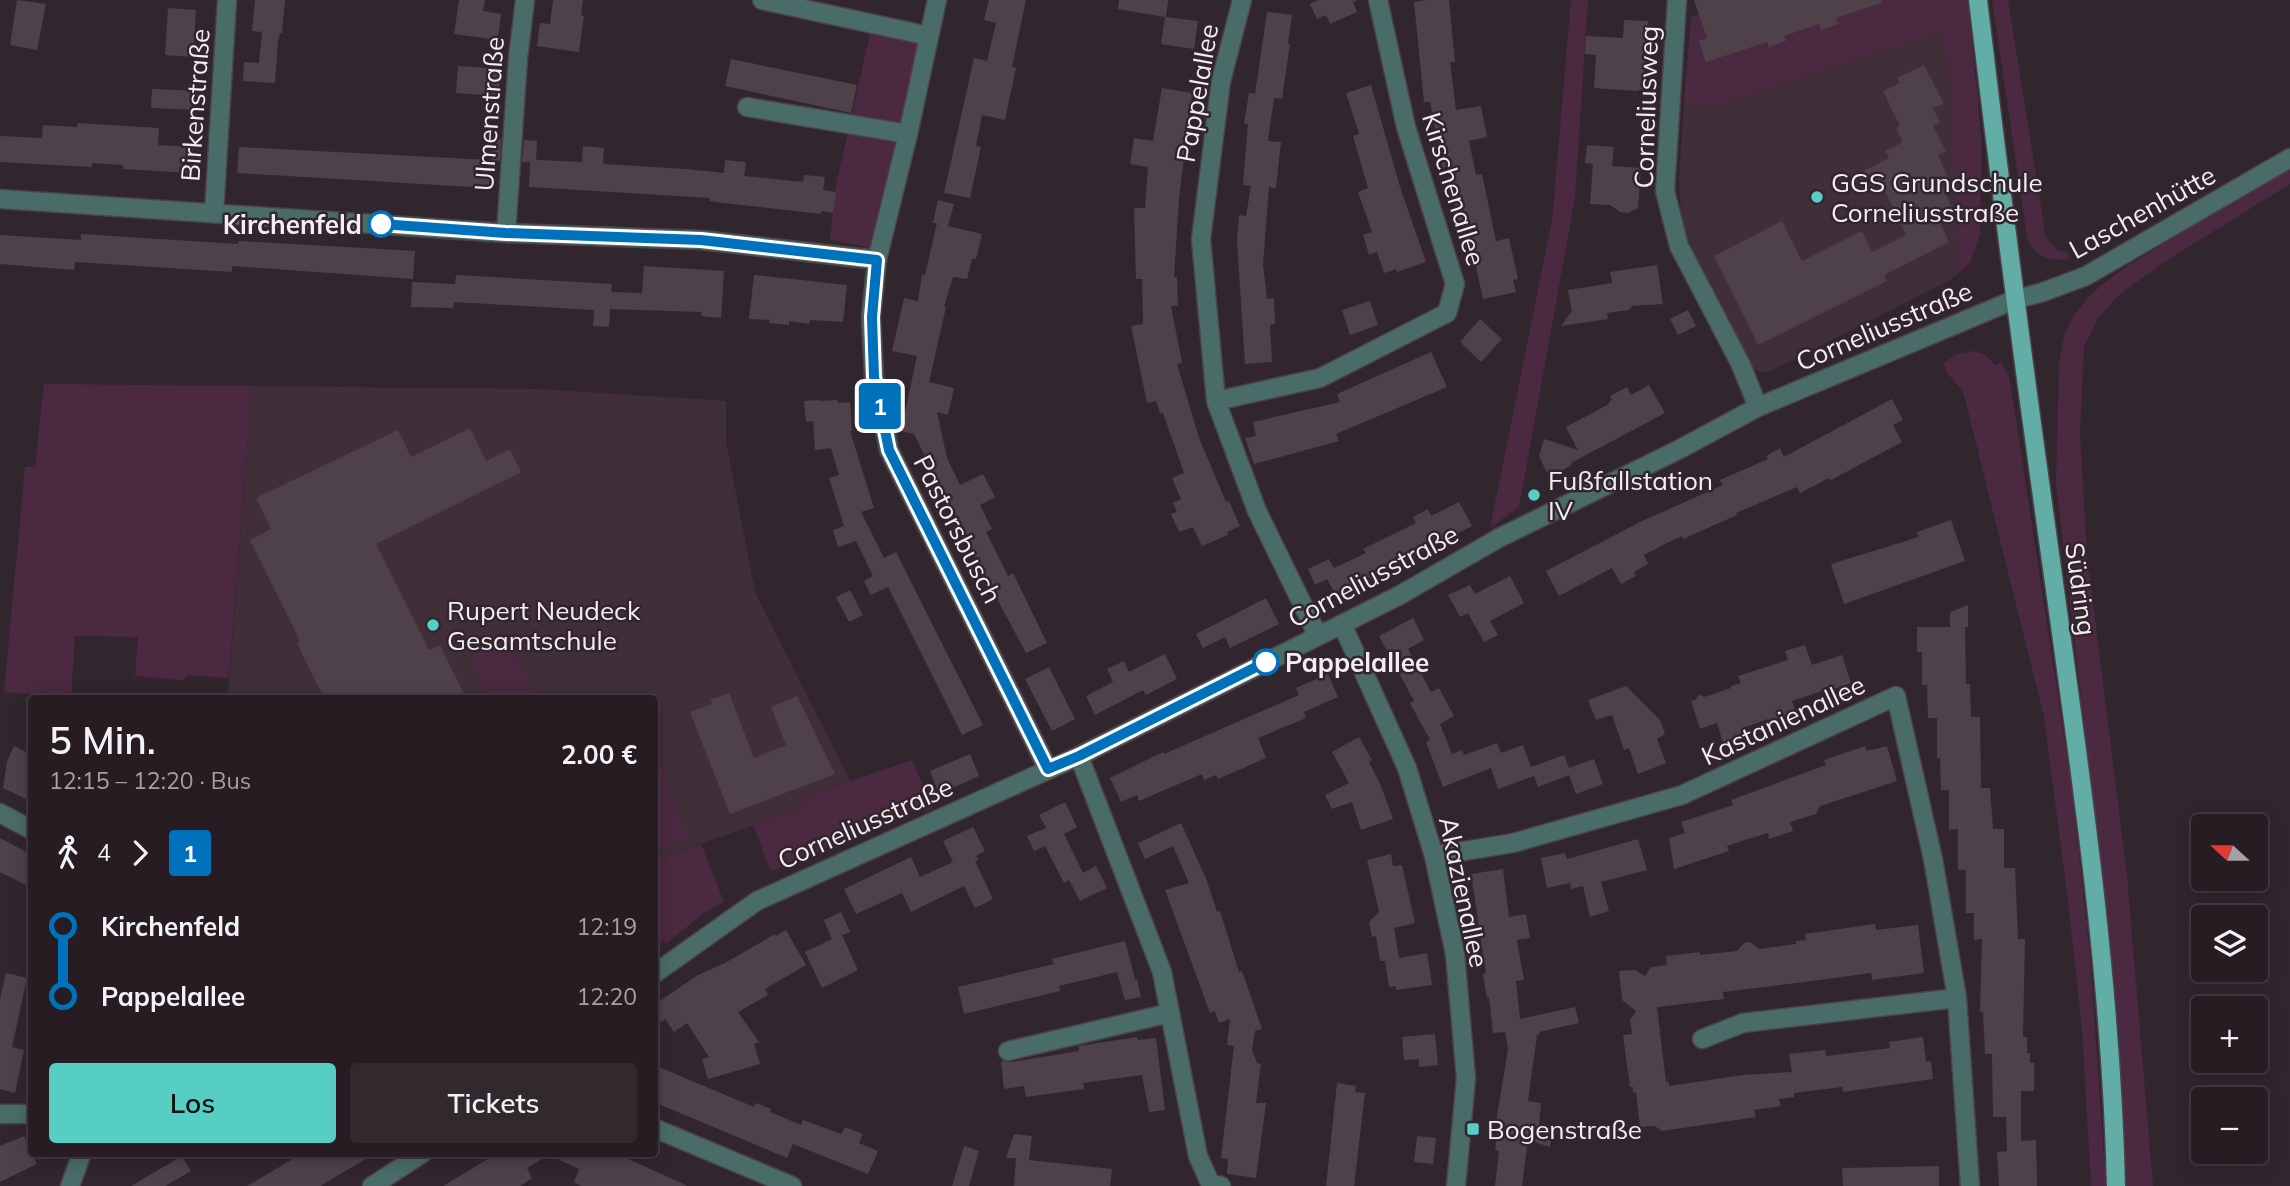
<!DOCTYPE html>
<html lang="de">
<head>
<meta charset="utf-8">
<style>
  :root { --surface:#261c22; --page:#32292f; --text:#f1f3f6; --muted:#a4a1a5; --line:#423a40; --accent:#56cec4 }
  body { margin:0; font-family:Mulish,sans-serif; background:var(--page); color:var(--text); height:100vh; display:flex; flex-direction:column; font-size:26px; white-space:nowrap }
  * { box-sizing:border-box; margin:0 }
  p { font-size:23px; color:var(--muted) }
  .icon { flex:none; width:38px; height:38px; fill:none; stroke:currentColor; stroke-width:2; stroke-linecap:round; stroke-linejoin:round }
  .map { position:relative; flex:1; overflow:hidden }
  .panel { position:absolute; left:28px; top:695px; width:630px; height:462px; display:flex; flex-direction:column; background:var(--surface); border-radius:7px; box-shadow:0 4px 18px #0003,0 0 0 2px var(--line) }
  .panel>* { flex:none }
  .badge { padding:0 14px; border-radius:5px; font-size:24px; line-height:46px }
  .needle { width:46px; rotate:291deg }
  .tools { position:absolute; left:2191px; top:814px; display:grid; gap:14px }
  .tools a { display:grid; place-items:center; width:77px; height:77px; border-radius:7px; background:var(--surface); box-shadow:0 4px 18px #0003,0 0 0 2px var(--line); font-size:35px }
  .map>.badge { position:absolute; translate:-50% -50%; box-shadow:0 0 0 4px #fff }
  .legs { display:flex; align-items:center; gap:10px; height:77px; padding:0 21px; font-size:23px }
  .legs p { margin-inline-start:auto }
  .head { display:flex; align-items:center; justify-content:space-between; height:119px; padding:0 21px }
  h1 { font-size:38px; font-weight:600; line-height:52px }
  .button { display:flex; gap:14px; margin-top:auto; padding:14px 21px }
  .button a { flex:1; height:80px; border-radius:7px; background:var(--accent); color:#111; font-size:28px; font-weight:600; line-height:80px; text-align:center }
  .button a+a { background:var(--page); color:var(--text) }
  ul { padding:0 21px; list-style:none }
  li { display:flex; align-items:center; gap:24px; height:70px; font-size:26px }
  li i { display:grid; place-items:center; width:10px; height:100%; margin:0 9px; background:currentColor }
  li i::after { content:''; width:18px; height:18px; margin:-9px; border:5px solid; border-radius:50%; background:var(--surface) }
  li p { margin-inline-start:auto }
  li:first-child i { background:linear-gradient(#0000 50%,currentColor 0) }
  li:last-child i { background:linear-gradient(currentColor 50%,#0000 0) }
  .map>svg:first-child { display:block }
  .built { fill:#402e39 }
  .green { fill:#4b2940 }
  .building { fill:#4f414a }
  .lines { fill:none; stroke-linecap:round; stroke-linejoin:round }
  .minor-casing { stroke:#4d424a; stroke-width:21 }
  .major-casing { stroke:#4d424a; stroke-width:21 }
  .minor { stroke:#496c68; stroke-width:18 }
  .major { stroke:#62ada6; stroke-width:18 }
  .line-1-casing { stroke:#fff; stroke-width:16 }
  .line-1 { stroke:#0072bc; stroke-width:10 }
  .poi-dot { fill:#56cec4; stroke:#32262e; stroke-width:2.5 }
  .stop-1-dot { fill:#fff; stroke:#0072bc; stroke-width:3.5 }
  .labels { text-anchor:middle; dominant-baseline:central; stroke-width:5; stroke-linejoin:round; paint-order:stroke }
  .street-label { font-size:26px; fill:#f6edf3; stroke:#32262e }
  .poi-label { font-size:26px; fill:#f6edf3; stroke:#32262e; text-anchor:start }
  .stop-label { font-size:26px; font-weight:bold; fill:#f6edf3; stroke:#32262e; text-anchor:end }
</style>
</head>
<body>
<div class="map">
<svg width="2290" height="1186" viewBox="0 0 2290 1186">
  <rect width="100%" height="100%" fill="#32262e"/>
  <path class="built" d="M1942,29l10,66 9,165 -11,20 -182,92h-9l-8,-5 -58,-117 -12,-34 -2,-37 5,-77 35,2z
    M252,386l287,3 187,12v41l29,150 95,189 -48,17 3,9 -150,53 -1,-162h-426z"/>
  <path class="green" d="M1571,0h17l-13,198 -56,309 -29,21 62,-307z
    M1742,0h226l14,144 -2,90 -10,29 -20,17 11,-20 -4,-2 -5,-163 -10,-65 -223,74 -35,-2 7,-85z
    M1992,0h16l38,238 12,13 10,1 1,7c-21,1 -26,1 -41,-16z
    M871,29l51,11 -21,88 -50,-10z
    M849,128l50,10 -24,105 -4,5 -41,-8 6,-55z
    M2290,166v18l-124,77 -46,33 -22,24 -14,29 -4,86 7,121 40,322 26,310h-27l-7,-143 -8,-91 -55,-469 3,-118c3,-18 5,-36 16,-51 23,-33 62,-54 96,-75 39,-25 79,-49 119,-73z
    M1971,351l13,3 11,11 7,-3 8,18 62,409 18,167 16,230h-15l-9,-158 -14,-127 -24,-184 -81,-326 -17,-19 -2,-9 13,-9z
    M44,384l208,2 -23,292 -42,-3 -4,5 -48,-4 3,-39 -63,-1 -4,61 -67,-5 21,-225h10z
    M506,639l30,59h-45l-21,-41z
    M654,750l34,87 -33,13h-1z
    M912,760l21,49 -7,2 -12,-1 -143,62 -18,-47 52,-18 -3,-9z
    M701,844l23,58 -20,11 -38,31 -2,-3 -9,8v-89z"/>
  <path class="building" d="M17,0l29,4 -9,46 -27,-5z
    M255,0h30l-3,33h-2l-2,8 -3,42 -32,-2 1,-19 15,1 3,-31 -10,-1z
    M459,0h26l-2,11 18,3 -3,26 -44,-6z
    M553,0h30l-2,15 3,1 -5,36 -42,-6 3,-23 10,1z
    M989,0h37l-14,67 4,1 -11,52 -23,-5 -6,31 5,1 -11,51 -26,-5 30,-135 13,3 9,-38 -12,-3z
    M1119,0h49l-2,17 32,4 -4,28 -33,-5 4,-27 -47,-8z
    M1318,0h40l-5,2 4,10 -27,12 -4,-9 -9,4 -7,-15z
    M1426,0h23l6,62h-5l6,48 25,-4 6,31 -18,4 7,34 6,-1 14,67 13,-3 9,41 -5,1 3,12 -33,7 -14,-64 -8,2 -13,-70 -5,1 -13,-66h-6l-10,-100z
    M1694,0h187v3l-45,15 2,6 -17,6 -2,-6 -35,12 2,5 -17,6 -2,-5 -61,20 -7,-21 8,-3z
    M168,8l28,2 -3,47 -28,-2z
    M1267,12l25,3 -4,28 2,1 -6,41 -2,14 -8,-1 -6,43 13,1 -5,46 -7,-1 -6,77 4,35 7,-1 1,26 -5,1 2,37 -27,2 -8,-123 2,-26 7,1 5,-30 -8,-1 5,-61h-4l5,-31 6,1z
    M1624,20l24,1 -5,68 -7,2 -42,-3 2,-33 -11,-1 1,-18 37,2z
    M731,59l126,26 -6,28 -126,-27z
    M1924,65l20,39 -11,4 7,14 -7,4 13,25 -8,4 11,25 -8,5 13,26 -16,8 11,23 -65,33 3,6 -129,64 -44,-89 68,-35 20,40 60,-30 10,21 34,-17 -25,-52 -16,8 -7,-17 31,-16 -4,-7 18,-9 -7,-14 4,-2 -17,-35 17,-8 -3,-5z
    M458,66l42,3 -1,27 -43,-3z
    M1371,85l29,102 26,75 -29,10 -1,-3 -12,4 -7,-21 -8,3 -6,-20 9,-3 -14,-40 10,-4 -15,-52 6,-2 -13,-41z
    M1162,88l30,5 -13,105 -5,79h3l1,29h-7l11,57 -5,1 22,74 27,64 3,-1 11,25 -13,6 1,3 -26,11 -9,-19 -14,5 -8,-18 6,-2 -4,-9 8,-4 -9,-21 12,-5 -21,-60h-3l-4,-12 -9,2 -16,-77 12,-2 -1,-45h-6l-2,-71h11l3,-41 -18,-3 4,-26 19,3z
    M152,89l47,2 -1,19 -47,-2z
    M77,123l82,5 -1,17 35,2 -1,26 -69,-4v-4l-31,-2v4l-92,-5v-26l42,2 1,-13 34,2z
    M492,139h9l-1,22 -9,-1 -2,28 -252,-15 2,-26 252,13z
    M524,140l13,1 -1,19 46,2 1,-16 21,2 -1,16 83,5 38,4 1,-13 21,2 -2,14 59,6 1,-7 21,2 -2,13 13,2 -3,21 -12,-2v3l-97,-11 -14,-2v-3l-181,-11 1,-25h-8z
    M1587,145l27,2 -2,19 29,2 -3,40 -10,5 -8,-1 -10,-7 -20,-1 3,-40 -8,-1z
    M938,200l16,4 -6,22 34,8 -6,25h-4l-5,20 -14,-2 -9,30h2l-17,75 25,6 -6,27 -11,-3 10,46 13,27 23,-11 12,23 -15,8 12,24 -6,3 22,44 5,-3 34,70 -21,10 -44,-82 -68,-137 -13,-3 16,-75 -25,-5 12,-53 14,3 4,-27 3,1 12,-52h-4z
    M81,234l157,10 1,-3 176,10 -2,28 -181,-13v6l-157,-10 -1,8 -74,-6v-29l81,5z
    M1657,265l6,39 -31,2 -3,4 -22,3 1,6 -47,7 11,-15 -4,-21 44,-7 -2,-11z
    M644,266l80,5 -3,47 -20,-2 1,-4 -92,-3 -1,18 -16,-1 1,-16 -140,-8 -1,6 -42,-1 1,-25 43,2 1,-9 156,9 -1,8 31,1z
    M754,275l93,10 -4,37 -33,-2 -1,4 -20,-3v4l-20,-2 1,-3 -21,-1z
    M1370,301l8,24 -28,10 -8,-25z
    M1688,310l8,16 -18,9 -8,-16z
    M1480,319l22,20 -21,23 -21,-20z
    M1431,352l16,35 -111,47 3,7 -85,23 -9,-26 11,-2 -3,-14 87,-20 -3,-8z
    M1649,385l16,28 -94,50 1,2 -23,12 -10,-21 5,-17 34,11 -12,-23 43,-23v-2l3,-2 -2,-4 17,-9 4,8z
    M1892,399l11,21 -10,5 9,17 -71,38 -2,-2 -29,15 -3,-6 -61,26 1,2 -54,24 -1,-3 -19,9 -19,10 4,9 -14,8 2,4 -15,8 -9,-16 -53,28 -13,-25 94,-49 83,-37 -3,-5 48,-21 -2,-3 14,-8 4,9z
    M820,400v1l18,-1v3l12,-1 2,29h-2l24,77 -13,4 23,46 12,-6 87,173 -21,10 -74,-148 -17,8 -7,-14 9,-5 -17,-35 -18,6 -5,-17 11,-4 -15,-48 10,-3 -8,-27 -16,2 -2,-29 -7,1 -2,-21z
    M470,428l16,33 24,-12 11,23 -145,72 53,106 11,-5 26,53h-142l-27,-55 3,-2 -50,-101 21,-11 -15,-31 142,-68 13,27z
    M1459,502l13,24 -136,69 -9,-16 -12,6 -7,-16 21,-10 5,9 32,-15 -3,-4 53,-26 -3,-6 15,-8 3,7z
    M1951,520l14,41 -121,43 -13,-40 88,-27 -2,-5z
    M1510,576l14,27 -34,18 8,14 -14,7 -16,-29 -8,4 -12,-22 22,-10 5,9z
    M850,590l13,25 -14,7 -13,-25z
    M1266,598l13,26 -49,24 -5,-11 -22,11 -7,-14z
    M1968,605v22h-3l1,57h4l1,33h9l1,71h9l3,41h11v39h11l3,71h7l-2,98h4v16h3v10h4v28h-13v50l15,-1 1,46h-38l-2,-34 10,-1 -1,-34h-13l-1,-63h-7l-2,-42h-3l2,-73 -8,1v-27h-8v-43h-8v-41l-9,1v-40h-8l-1,-32h-3v-40h-9l-1,-33h-5v-33h-5v-25h33v-15z
    M1413,618l11,22 -16,9 23,43 8,-4 15,28 -14,8 12,30 10,-4 2,5 33,-12 4,10 22,-8 8,22 33,-12 5,13 25,-9 9,25 -27,10 -7,-19 -31,12 -4,-11 -36,13 -7,-21 -48,19 -17,-45 4,-2 -20,-37 4,-2 -35,-65z
    M1805,645l7,20 30,-10 9,28 -20,7 -3,4 -6,-3 -30,10 3,9 -5,2 -2,4 -16,5 -4,-2 -22,8 2,7 -25,9 -6,-20 -17,6 -9,-28 5,-1 3,-6 5,3 27,-9v-2l10,-3 -3,-7 50,-16 -3,-9z
    M1165,654l12,25 -31,16 -3,-5 -48,25 -9,-19 27,-14 -6,-13 17,-8 5,11z
    M1049,667l26,52 -23,12 -27,-52z
    M1328,674l10,23 -34,15 2,6 -48,20 8,20 -48,21 -2,-4 -12,5 -2,-6 -63,27 -2,-6 -16,7 -11,-24 53,-26 1,2 135,-59 -3,-7z
    M1626,686l34,34 5,14 -8,5 9,24 -28,11 -9,-26 -5,2 -12,-35 -16,5 -8,-20z
    M729,693l25,65 32,-13 -15,-38 26,-11 38,78 -105,40 -40,-102 22,-8 -2,-4z
    M1359,737l13,23 -3,2 12,24 12,33 -32,11 -9,-28 -20,7 -7,-14 24,-12 -17,-31z
    M14,746l18,9v47l-29,-14 4,-26z
    M1865,746l2,5 20,-5 10,35 -77,25 -4,8 -26,8 3,9 -24,8 -1,-6 -23,7 -18,6 2,5 -55,18 -5,-31 16,-5 -4,-11 52,-17 -2,-5 95,-35 -2,-5z
    M970,754l9,22 -40,18 -9,-23z
    M1065,802l12,25 -13,7 19,39 13,-7 11,22 -27,13 -11,-21 -5,3 -19,-37 -11,5 -7,-15 19,-8 -7,-13z
    M1181,823l26,58 10,31 3,-1 19,61 3,-1 20,58 -7,2 -3,19 5,13 4,1 -5,39h10l-10,75 -29,-4 1,-15 -7,-1 13,-112 -7,-1 3,-26 -11,4 -4,-12 -5,2 -45,-123 24,-7 -16,-37 -28,13 -7,-16z
    M973,827l12,24 -9,5 2,4 -3,1 18,38 -18,9 -11,-22 -53,26 -9,-19 -46,21 -12,-25 67,-32 9,20 33,-15 -10,-21z
    M0,838l32,17v33l-32,-16z
    M1638,839l9,31 -46,12 8,29 -19,6 -7,-31 -12,3 -1,-6 -23,5 -6,-30 24,-5 2,6z
    M1391,854l2,12 9,-1 13,58 -21,5 5,30 28,-5 5,32 -36,5v-4l-7,1 -4,-26h-5l-4,-25 -4,1 -3,-15 10,-10 -12,-52z
    M1503,869l6,48 17,-3 4,24 -13,2 7,40 -8,1 4,38 55,-12 4,16 -40,9 1,2 -3,1 -9,66 13,2 -2,23 14,2 -3,19 -22,-7 -6,46h-27l4,-35 -4,-1 3,-27 -2,-1 12,-73 -3,-17 -12,1 -4,-36 -2,1 -4,-24 3,-1 -15,-99z
    M841,912l9,20 -8,3 16,35 -36,18 -17,-36 27,-13 -8,-19z
    M1875,924l1,6 42,-5 6,48 -52,7 -1,-7 -59,8 -89,11 1,7 -67,8 9,75h3v4l74,-11 49,-3 -3,-18 36,-4 1,6 64,-8 -1,-6 34,-5 3,25 5,-1 2,18 -90,13 -1,-5 -48,6v4l-15,2 2,7 -27,4 2,7 -94,14 -7,-5 -15,1 -4,-35 -3,1v-6h-3l-7,-52 9,-1 -2,-14 6,-9 -14,-11 -3,-29 16,-1 10,6 6,-9 16,-2 -1,-9 34,-4v3l37,-4 7,-8 6,-1 9,7 37,-5v-3l10,-1 -1,-6z
    M786,930l20,35 -41,24 3,6 -30,17 21,30 -5,2 6,20 -52,15 -6,-20 7,-2 -22,-34 -13,9 -9,-13 -11,8v-22l44,-30 27,-12 50,-29 1,2z
    M1125,941l10,38 -7,2 9,-2 4,18 -16,3 -8,-28 -58,14 1,5 -96,23 -6,-27 96,-23 -2,-5z
    M6,973l21,5 -15,69 12,3 -9,43 -15,-4v-90z
    M1435,1034l3,31 -19,2v-8l-15,1 -2,-23z
    M1137,1037l1,3 18,-2 9,72 -16,2 -7,-37 -59,8 1,6 -58,8 -2,-11 -20,3 -3,-28 10,1 68,-11v-5z
    M654,1065l100,42 2,-4 15,6 -1,3 31,13 2,-5 38,14 4,-7 18,7 -4,9 19,8 -10,23 -75,-30 -6,14 -133,-56z
    M1337,1083l19,3 -1,6 10,1 -11,93h-28z
    M1014,1134l18,2 -3,24 83,9 -2,17h-96l2,-28h-10z
    M24,1136l13,28 -37,18v-36z
    M1417,1136l19,2 -3,26 -19,-2z
    M964,1146l15,5 -10,35h-17z
    M303,1153h73l-56,33h-73z
    M498,1153h117l73,33h-106l-8,-4 5,-13 -30,-14 -22,13 5,10 -12,8h-77z
    M182,1156l9,15 -26,15h-34z
    M1939,1166v20h-96l-1,-18z"/>
  <g class="lines">
    <defs>
      <path id="minor" d="M762,0l167,36
        M937,0l-29,134 -31,126 -6,57 3,60 15,73 159,319
        M1242,0l-21,81 -20,158 15,162 41,110 61,125
        M1677,0l-12,191 14,55 62,119 17,42
        M747,107l161,27
        M0,199l506,34 195,7 176,20
        M214,213l13,-213
        M506,233l12,-175 7,-58
        M1216,401l104,-23 127,-65 8,-29 -49,-157 -28,-127
        M1342,624l65,144 27,88 21,98 11,124 -10,108
        M1079,756l83,216 36,184 12,27 11,3
        M0,813l32,17
        M1434,856l79,-13 169,-48 214,-99 37,163 24,139 13,188
        M654,974l103,-73 322,-145 321,-161 99,-57 181,-89 78,-42 256,-107 29,-8 43,-16 204,-118
        M1702,1039l41,-16 214,-25
        M1008,1051l162,-38
        M0,1114h32
        M654,1128l138,58
        M70,1186l12,-33
        M372,1186l51,-33"/>
      <path id="major" d="M1978,0c22,185 46,369 72,554 29,209 61,420 66,632"/>
    </defs>
    <use href="#minor" class="minor-casing"/>
    <use href="#major" class="major-casing"/>
    <use href="#minor" class="minor"/>
    <use href="#major" class="major"/>
  </g>
  <g class="lines">
    <defs>
      <path id="line-1" d="M381,224l125,9 195,7 176,20 -5,57 2,60 15,73 159,319 31,-13 187,-94"/>
    </defs>
    <use href="#line-1" class="line-1-casing"/>
    <use href="#line-1" class="line-1"/>
  </g>
  <g class="poi-dot">
    <circle cx="1817" cy="197" r="7"/>
    <circle cx="1534" cy="495" r="7"/>
    <circle cx="433" cy="625" r="7"/>
    <rect x="1466" y="1122" width="14" height="14" rx="3.5"/>
  </g>
  <g class="stop-1-dot">
    <circle cx="381" cy="224" r="12"/>
    <circle cx="1266" cy="662" r="12"/>
  </g>
  <g class="labels">
    <g class="street-label">
      <text transform="translate(1197 93) rotate(-80)">Pappelallee</text>
      <text transform="translate(195 105) rotate(-86)">Birkenstraße</text>
      <text transform="translate(1646 107) rotate(-88)">Corneliusweg</text>
      <text transform="translate(489 114) rotate(-86)">Ulmenstraße</text>
      <text transform="translate(1454 189) rotate(73)">Kirschenallee</text>
      <text transform="translate(2142 212) rotate(-29)">Laschenhütte</text>
      <text transform="translate(1884 326) rotate(-23)">Corneliusstraße</text>
      <text transform="translate(958 529) rotate(63)">Pastorsbusch</text>
      <text transform="translate(1373 576) rotate(-28)">Corneliusstraße</text>
      <text transform="translate(2081 589) rotate(82)">Südring</text>
      <text transform="translate(1783 720) rotate(-25)">Kastanienallee</text>
      <text transform="translate(865 823) rotate(-24)">Corneliusstraße</text>
      <text transform="translate(1464 892) rotate(78)">Akazienallee</text>
    </g>
    <g class="poi-label">
      <text x="1831" y="182">GGS Grundschule<tspan x="1831" dy="30">Corneliusstraße</tspan></text>
      <text x="1548" y="480">Fußfallstation<tspan x="1548" dy="30">IV</tspan></text>
      <text x="447" y="610">Rupert Neudeck<tspan x="447" dy="30">Gesamtschule</tspan></text>
      <text x="1487" y="1129">Bogenstraße</text>
    </g>
    <g class="stop-label">
      <text x="362" y="224">Kirchenfeld</text>
      <text x="1285" y="662" text-anchor="start">Pappelallee</text>
    </g>
  </g>
</svg>
<div class="tools">
<a><svg class="needle" viewBox="-14 -14 28 28"><path d="M0-13l5 13h-10z" fill="#e53935"/><path d="M0 13l5-13h-10z" fill="#a4a1a5"/></svg></a>
<a><svg class="icon" aria-label="layers" viewBox="0 0 24 24"><path d="M12 4l9 5-9 5-9-5zM3 14l9 5 9-5"/></svg></a>
<a>+</a>
<a>−</a>
</div>
<b class="badge" style="left:880px;top:406px;background:#0072bc;color:#fff">1</b>
<section class="panel">
<div class="head"><div><h1>5 Min.</h1><p>12:15 – 12:20 · Bus</p></div><b>2.00 €</b></div>
<div class="legs"><svg class="icon" aria-label="walk" viewBox="0 0 24 24"><circle cx="13" cy="4" r="2"/><path d="M13 8l-2 6 4 7M11 14l-3 7M7 12l3-4h3l4 4"/></svg>4<svg class="icon" aria-label="forward" viewBox="0 0 24 24"><path d="M9 5l7 7-7 7"/></svg><b class="badge" style="background:#0072bc;color:#fff">1</b></div>
<ul>
<li><i style="color:#0072bc"></i><b>Kirchenfeld</b><p>12:19</p></li>
<li><i style="color:#0072bc"></i><b>Pappelallee</b><p>12:20</p></li>
</ul>
<div class="button"><a>Los</a><a>Tickets</a></div>
</section>
</div>
</body>
</html>
